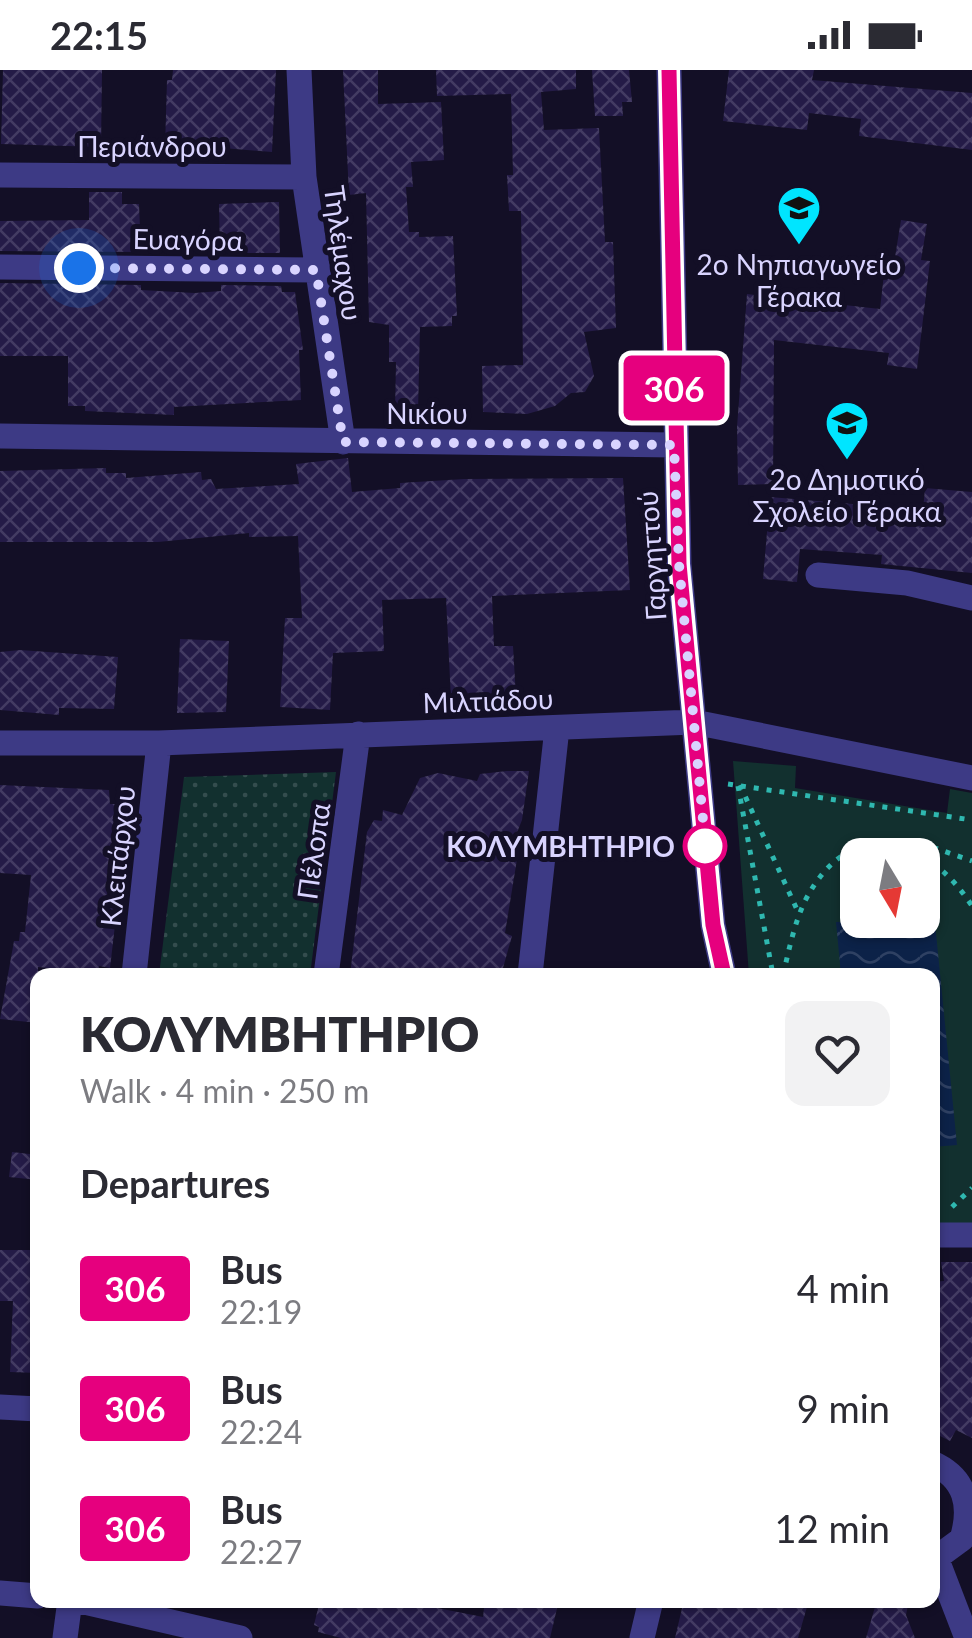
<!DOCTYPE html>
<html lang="en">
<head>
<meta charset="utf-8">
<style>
  :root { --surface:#fff; --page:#f2f2f3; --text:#2b2b33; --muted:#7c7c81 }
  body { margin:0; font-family:Lato,sans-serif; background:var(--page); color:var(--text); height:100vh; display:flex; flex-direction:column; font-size:38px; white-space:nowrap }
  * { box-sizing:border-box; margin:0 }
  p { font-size:32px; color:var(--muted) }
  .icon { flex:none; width:55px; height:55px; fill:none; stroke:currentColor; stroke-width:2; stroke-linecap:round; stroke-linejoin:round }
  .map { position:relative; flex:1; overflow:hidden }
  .panel { position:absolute; left:30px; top:898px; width:910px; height:640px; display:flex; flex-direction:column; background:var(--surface); border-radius:20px; box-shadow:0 2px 8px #0004 }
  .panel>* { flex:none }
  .badge { padding:0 20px; border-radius:8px; font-size:35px; line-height:65px }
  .needle { width:65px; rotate:170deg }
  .tools { position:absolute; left:840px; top:768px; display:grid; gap:20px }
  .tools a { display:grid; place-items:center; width:100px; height:100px; border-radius:20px; background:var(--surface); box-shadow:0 2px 8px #0004; font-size:50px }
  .you { position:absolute; width:50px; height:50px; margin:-25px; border:8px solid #fff; border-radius:50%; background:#1a73e8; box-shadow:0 0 0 15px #1a73e833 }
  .map>.badge { position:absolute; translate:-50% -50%; box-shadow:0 0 0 5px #fff }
  h2 { padding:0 50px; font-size:38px; line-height:90px }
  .round { display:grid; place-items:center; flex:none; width:105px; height:105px; border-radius:20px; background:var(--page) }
  .overview { display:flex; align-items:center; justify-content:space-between; height:170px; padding:0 50px }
  h1 { font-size:48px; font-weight:800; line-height:75px }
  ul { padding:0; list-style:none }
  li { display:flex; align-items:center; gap:30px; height:120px; padding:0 50px }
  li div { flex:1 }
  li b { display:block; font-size:38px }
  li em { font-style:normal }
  li .badge { min-width:110px; font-weight:700; text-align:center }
  .status { display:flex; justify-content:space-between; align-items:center; height:70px; padding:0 50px; background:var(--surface); direction:ltr }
  .status svg { height:28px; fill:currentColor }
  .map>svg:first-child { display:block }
  .grass { fill:#12302f; fill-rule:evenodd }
  .park { fill:url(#park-dots) }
  .water { fill:url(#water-waves) }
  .building { fill:url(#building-cross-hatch) }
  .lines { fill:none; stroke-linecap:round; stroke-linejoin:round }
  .path { stroke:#2fb8b0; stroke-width:5; stroke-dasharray:5 8; stroke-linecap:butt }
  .minor { stroke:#3d3a85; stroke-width:25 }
  .line-casing { stroke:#fff; stroke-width:22 }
  .line { stroke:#e6007e; stroke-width:15 }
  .walk { stroke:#d9d4ff; stroke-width:10; stroke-dasharray:0 18 }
  .stop-dot { fill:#fff; stroke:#e6007e; stroke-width:5 }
  .labels { text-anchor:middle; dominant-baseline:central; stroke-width:10; stroke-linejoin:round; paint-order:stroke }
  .street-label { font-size:28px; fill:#d9d4ff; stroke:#130f26 }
  .poi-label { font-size:28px; fill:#d9d4ff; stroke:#130f26 }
  .stop-label { font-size:28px; font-weight:bold; fill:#d9d4ff; stroke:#130f26; text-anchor:end }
</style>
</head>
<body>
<div class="status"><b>22:15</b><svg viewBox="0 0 49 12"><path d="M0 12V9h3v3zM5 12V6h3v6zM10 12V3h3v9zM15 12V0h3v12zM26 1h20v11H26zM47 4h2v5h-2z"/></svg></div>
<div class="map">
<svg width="972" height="1568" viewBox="0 0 972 1568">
  <defs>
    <pattern id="park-dots" width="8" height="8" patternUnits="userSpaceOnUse" patternTransform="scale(2.5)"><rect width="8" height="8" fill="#12302f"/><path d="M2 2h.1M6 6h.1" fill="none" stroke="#344d4e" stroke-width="1.8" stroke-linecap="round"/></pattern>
    <pattern id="water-waves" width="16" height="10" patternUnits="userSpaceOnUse" patternTransform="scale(2.5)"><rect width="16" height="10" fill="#0c2248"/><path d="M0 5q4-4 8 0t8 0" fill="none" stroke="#2f4163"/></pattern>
    <pattern id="building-cross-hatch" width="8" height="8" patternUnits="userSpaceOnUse" patternTransform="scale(2.5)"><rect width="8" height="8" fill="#241b47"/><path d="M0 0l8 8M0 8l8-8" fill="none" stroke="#433b63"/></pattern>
  </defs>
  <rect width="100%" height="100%" fill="#130f26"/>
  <path class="grass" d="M733,691l63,5 -1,22 152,25 3,-24 22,4v437l-39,-1 -1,-254h-183zM858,785h64v65h-64z"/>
  <path class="park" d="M336,702l-26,203h-151l25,-198z"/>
  <path class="water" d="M934,843l23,232 -24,2 -1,-172h-91l-5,-53 86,-2 1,-6z"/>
  <path class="building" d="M3,0h99l-1,77 -100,-3z
    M173,0h103l-4,82 -49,-4v5h-31v-4l-27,-1 2,-68h5z
    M343,0h35v34l63,-2 3,58 -33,2 2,25h-7l3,45h10v5l34,-1 4,80h-5v10l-32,1 -2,86 -23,-1 1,-50h-7v-37l-20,-3 -3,-129 -17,2z
    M436,0h140v19l-35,3 3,38 55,-2 6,114h8l3,86 -32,4 10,44 -9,16 -14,1 -16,13 -28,8 -44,-2 -1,-46 41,-1 -2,-154h-12l-2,-36h6l-2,-81 -74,2z
    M592,0h37l3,32h-10l1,14h-28z
    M729,0h85l-2,10 160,13v57l-113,-14 2,-17 -52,-6 -2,17 -84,-9z
    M89,122h33v12h17l2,48 -141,-1v-30l89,-1z
    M279,132l1,51h-60l-1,-49z
    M901,150l26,4 -6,36 9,1 -13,108 -30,-4 2,-12 -115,-13 -1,144 -35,1 -1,-58 10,-133 133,15 6,-53 9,1z
    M0,213l141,2v5l54,3 26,-2v-6l60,1 1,6h13l8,58h-4l2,50 -127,7v8l-89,-4v-5h-17v-50h-68z
    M348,388l4,34 48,-4v-5l64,-4 159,-1 7,112 -138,6 2,50h19l3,51 -42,3h-23l-5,-102 -64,2 2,51 -51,2 -3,57 -50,-3 5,-89h17l-4,-82 -49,1v-4l-91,9h-158v-71l106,-3v5h20v5l75,-6 1,8 9,-1 5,10 83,-5 -3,-20z
    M925,418l47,4v81l-91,-9 1,-9 -82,-6 -3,33 -34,-3 7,-82 153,13z
    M180,569l49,2 -3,71 -49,1z
    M20,580l98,7 -4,52 -55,-1v7l-59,-5v-58z
    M507,701h22l-7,49 -8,20 6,1 -15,92 7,3 -11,39h-151l17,-143 7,-12 8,1 1,-11 19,5 18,-37 18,-5 39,8 3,-7z
    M0,715l109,5 1,14h5l-9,104h11l-7,60 -11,-2 -1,7 -60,-6v56l-38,-4 14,-78h5l1,-9h5l6,-57 -31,-2z
    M12,1082l26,3v25l-29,-3z
    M0,1180h38v123l-28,-1 3,-71h-13z
    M941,1192h31v176l-16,-8 -6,11 -18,-9v-150l12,-1z
    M320,1530h77l86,17 2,-17h74l-9,38h-209l-23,-6 1,-5 -5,-2z
    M684,1530h125l-11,38h-123z
    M877,1530h32l-3,15 9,23h-49z"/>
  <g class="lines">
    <path class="path" d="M728,714l244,36
      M740,715l59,129
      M738,716l35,189
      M936,793l-1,-15 37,13
      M783,905c6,-25 11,-51 22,-74 44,-87 121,-66 167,5
      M952,1137l20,-19"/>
    <path class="minor" d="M299,0l5,107 39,265
      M669,0l10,494 34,361 11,50
      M0,105l304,2
      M0,197l316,3
      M0,366l674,9
      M818,505l89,8 65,15
      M0,673h159l535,-21 278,56
      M134,905l25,-232
      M326,905l32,-241
      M530,905l27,-247
      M932,1165h40
      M0,1337l38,2
      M932,1393c34,15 40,43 30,76l-30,22
      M937,1490l30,78
      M0,1523l38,3
      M76,1530l164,38
      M65,1568l5,-38
      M642,1568l9,-38"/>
  </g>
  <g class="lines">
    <defs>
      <path id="line" d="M669,0l10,494 34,361 11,50"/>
    </defs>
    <use href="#line" class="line-casing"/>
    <use href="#line" class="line"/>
    <path class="walk" d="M79,198l237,2 27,172 331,3 5,119 27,288 -1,-6"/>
  </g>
  <defs>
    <symbol id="school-pin" viewBox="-11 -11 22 30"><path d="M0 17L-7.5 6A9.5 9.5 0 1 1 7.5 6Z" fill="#00e5ff" stroke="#130f26"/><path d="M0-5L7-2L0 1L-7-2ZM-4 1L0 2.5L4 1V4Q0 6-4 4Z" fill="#111"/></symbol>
  </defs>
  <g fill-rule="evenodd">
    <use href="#school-pin" x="774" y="113" width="50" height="68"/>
    <use href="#school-pin" x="822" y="328" width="50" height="68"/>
  </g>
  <circle class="stop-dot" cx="705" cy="776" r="20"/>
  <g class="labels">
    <g class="street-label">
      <text x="152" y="76">Περιάνδρου</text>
      <text transform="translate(188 169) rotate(1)">Ευαγόρα</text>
      <text transform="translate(344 183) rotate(82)">Τηλέμαχου</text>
      <text x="427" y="343">Νικίου</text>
      <text transform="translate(651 486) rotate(-94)">Γαργηττού</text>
      <text transform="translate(488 630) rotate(-2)">Μιλτιάδου</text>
      <text transform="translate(313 781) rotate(-82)">Πέλοπα</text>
      <text transform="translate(117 786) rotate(-84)">Κλειτάρχου</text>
    </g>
    <g class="poi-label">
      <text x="799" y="194">2ο Νηπιαγωγείο<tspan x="799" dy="32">Γέρακα</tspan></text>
      <text x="847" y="409">2ο Δημοτικό<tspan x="847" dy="32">Σχολείο Γέρακα</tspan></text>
    </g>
    <g class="stop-label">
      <text x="675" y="776">ΚΟΛΥΜΒΗΤΗΡΙΟ</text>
    </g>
  </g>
</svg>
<div class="tools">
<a><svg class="needle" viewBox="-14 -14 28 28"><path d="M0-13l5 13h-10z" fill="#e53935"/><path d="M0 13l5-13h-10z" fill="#7c7c81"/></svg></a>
</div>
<div class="you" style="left:79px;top:198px"></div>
<b class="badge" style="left:674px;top:318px;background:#e6007e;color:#fff">306</b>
<section class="panel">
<div class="overview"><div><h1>ΚΟΛΥΜΒΗΤΗΡΙΟ</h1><p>Walk · 4 min · 250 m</p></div><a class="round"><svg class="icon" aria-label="heart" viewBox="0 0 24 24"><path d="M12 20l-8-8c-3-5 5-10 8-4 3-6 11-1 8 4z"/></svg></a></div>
<h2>Departures</h2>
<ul>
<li><span class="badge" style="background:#e6007e;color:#fff">306</span><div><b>Bus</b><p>22:19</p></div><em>4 min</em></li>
<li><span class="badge" style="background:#e6007e;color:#fff">306</span><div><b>Bus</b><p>22:24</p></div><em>9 min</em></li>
<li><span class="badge" style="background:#e6007e;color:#fff">306</span><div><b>Bus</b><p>22:27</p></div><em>12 min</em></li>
</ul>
</section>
</div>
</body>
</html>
